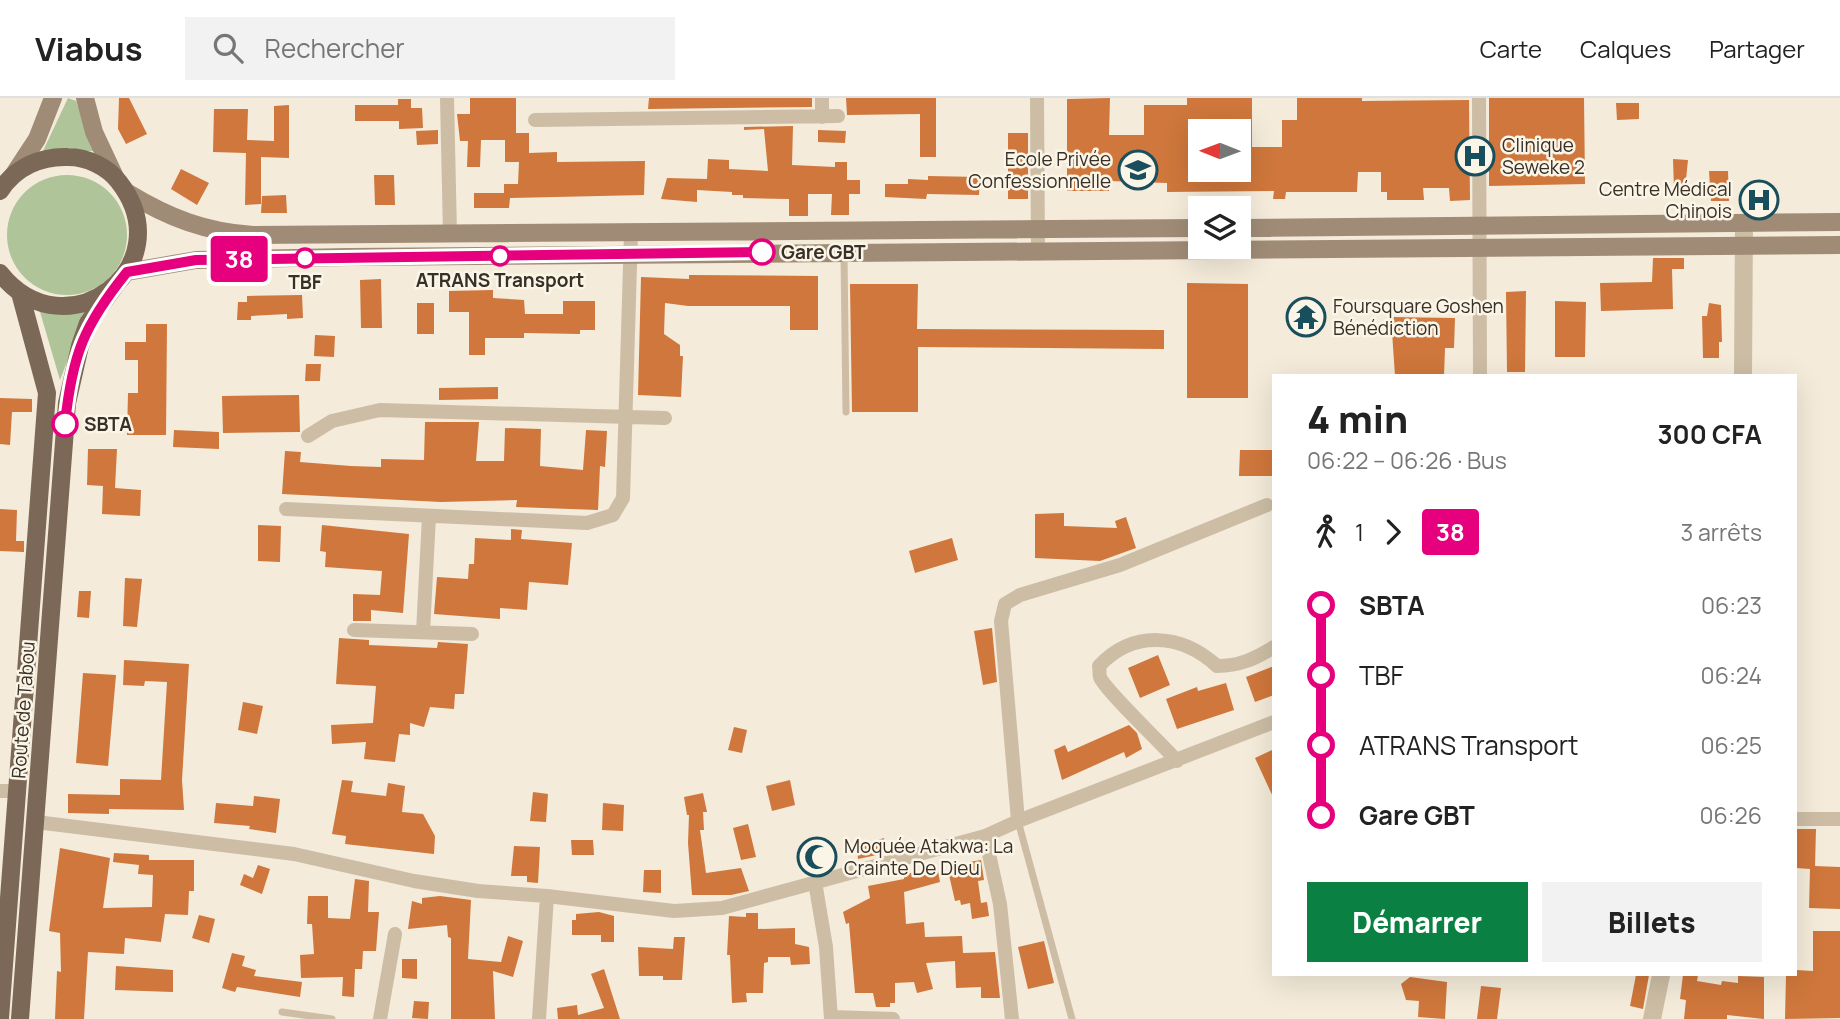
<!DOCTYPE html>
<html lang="fr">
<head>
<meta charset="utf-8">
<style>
  :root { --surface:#fff; --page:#f2f2f2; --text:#222; --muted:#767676; --line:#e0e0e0; --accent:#0b8043 }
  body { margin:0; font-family:Manrope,sans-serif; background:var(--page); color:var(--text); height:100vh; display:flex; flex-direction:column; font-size:26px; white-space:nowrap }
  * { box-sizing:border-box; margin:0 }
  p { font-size:23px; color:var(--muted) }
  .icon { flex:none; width:38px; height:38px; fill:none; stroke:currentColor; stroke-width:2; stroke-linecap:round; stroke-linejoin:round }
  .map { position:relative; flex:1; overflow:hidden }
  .side { position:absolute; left:1272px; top:276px; width:525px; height:602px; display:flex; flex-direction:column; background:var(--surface); border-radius:0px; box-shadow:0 7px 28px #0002 }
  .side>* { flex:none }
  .badge { padding:0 14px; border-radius:5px; font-size:24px; line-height:46px }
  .needle { width:46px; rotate:271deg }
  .buttons { position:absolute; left:1188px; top:21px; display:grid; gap:14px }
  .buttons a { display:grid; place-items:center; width:63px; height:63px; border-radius:0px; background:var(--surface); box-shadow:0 7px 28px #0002; font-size:35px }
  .map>.badge { position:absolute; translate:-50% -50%; box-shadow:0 0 0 4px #fff }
  .legs { display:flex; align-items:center; gap:10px; height:77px; padding:0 35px; font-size:23px }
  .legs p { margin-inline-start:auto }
  .head { display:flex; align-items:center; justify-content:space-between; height:119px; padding:0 35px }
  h1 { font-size:38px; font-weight:800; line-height:52px }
  .primary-button { display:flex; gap:14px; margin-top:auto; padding:14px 35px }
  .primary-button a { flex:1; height:80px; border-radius:0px; background:var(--accent); color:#fff; font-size:28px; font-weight:800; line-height:80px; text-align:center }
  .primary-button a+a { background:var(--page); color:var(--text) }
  ul { padding:0 35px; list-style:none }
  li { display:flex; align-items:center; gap:24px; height:70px; font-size:26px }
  li i { display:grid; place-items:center; width:10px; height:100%; margin:0 9px; background:currentColor }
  li i::after { content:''; width:18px; height:18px; margin:-9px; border:5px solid; border-radius:50%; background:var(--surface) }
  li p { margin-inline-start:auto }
  li:first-child i { background:linear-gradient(#0000 50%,currentColor 0) }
  li:last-child i { background:linear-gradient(currentColor 50%,#0000 0) }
  header { display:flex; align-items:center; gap:42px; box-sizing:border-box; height:98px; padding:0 35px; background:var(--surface); border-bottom:2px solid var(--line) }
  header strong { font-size:33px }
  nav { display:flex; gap:38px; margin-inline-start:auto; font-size:24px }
  .search { width:490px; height:63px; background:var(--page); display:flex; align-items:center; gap:18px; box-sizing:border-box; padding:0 24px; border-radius:0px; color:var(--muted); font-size:26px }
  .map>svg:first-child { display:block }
  .green { fill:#afc499 }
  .building { fill:#cf773c; fill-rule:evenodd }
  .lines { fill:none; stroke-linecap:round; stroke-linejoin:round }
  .service { stroke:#cdbda5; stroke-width:7 }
  .minor { stroke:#cdbda5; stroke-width:14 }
  .tertiary { stroke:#cdbda5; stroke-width:18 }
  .secondary { stroke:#a08c76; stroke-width:18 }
  .primary { stroke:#7b6856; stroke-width:18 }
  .line-1-casing { stroke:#fff; stroke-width:16 }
  .line-1 { stroke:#e6007e; stroke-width:10 }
  .stop-1-dot { fill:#fff; stroke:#e6007e; stroke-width:3.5 }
  .labels { text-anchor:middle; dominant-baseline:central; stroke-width:5; stroke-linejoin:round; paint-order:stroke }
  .poi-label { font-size:19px; fill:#382f27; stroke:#fbf5e7; text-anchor:start }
  .stop-label { font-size:19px; font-weight:bold; fill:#382f27; stroke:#fbf5e7; text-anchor:start }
  .street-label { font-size:19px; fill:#382f27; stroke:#fbf5e7 }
</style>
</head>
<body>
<header>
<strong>Viabus</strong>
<div class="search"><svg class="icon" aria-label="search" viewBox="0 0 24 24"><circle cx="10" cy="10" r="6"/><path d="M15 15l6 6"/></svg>Rechercher</div>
<nav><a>Carte</a><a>Calques</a><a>Partager</a></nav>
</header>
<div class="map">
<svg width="1840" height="921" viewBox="0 0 1840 921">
  <rect width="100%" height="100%" fill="#f4ebda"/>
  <path class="green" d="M68,0l8,3 18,50h-51z
    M7 137a60 60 0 1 1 120 0a60 60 0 1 1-120 0Z
    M38,207l48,7 -26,68z"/>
  <path class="building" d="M119,0h10l18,36 -21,10 -8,-15z
    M470,0h46v35h13v20l28,-1v10l88,-1 -1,34 -134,3 -1,10h-35v-15h30v-9h14l1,-22h-14v-22h-24l-1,27h-13l1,-26h-8l-3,-27h13z
    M649,0h163v9l-164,2z
    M846,0h90v59h-16v-43l-73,1z
    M1110,0l-1,37h35v-30h43v-7h65v49h30v-27h15v-22h65v3l107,-1 1,100 -20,1 -1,-13h-26l1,12h-37v-8h-6v-20h-23l-1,20h-71l-1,7h-12l1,-8 -107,1v-9l-58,-2v10h-42v-92zM1200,33h39v39h-39z
    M1489,0h95l1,86 -96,2z
    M398,1h13v9h11l1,20 -24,1v-8h-44v-16h43z
    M1616,5h23v16l-22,1z
    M289,7v53l-28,-1v47l-16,1 1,-52 -33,-1 1,-43h34l-1,31 27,1v-35z
    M793,28l-1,39 43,2v-5h12v18h13v14h-11v21h-18l1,-21h-24v22h-19v-17l-46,-1v-3h-11v-3l-35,-2v12l-36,-3 6,-21 40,1 1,-20 21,1v9l39,2 -4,-42 -20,1v-3z
    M438,32v14l-21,1 -1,-14z
    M818,32l28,1 -1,12 -27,-1z
    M1008,35h20v66h-20z
    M1673,61l15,1 -3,29h-11z
    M181,71l28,14 -12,22 -26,-16z
    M1709,73h19l1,30h-18z
    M374,77h20l1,30h-20z
    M928,78l52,1 -1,18 -52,-1 -1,5 -41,-2v-13h23v-5l20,1z
    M286,97l1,18h-26l1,-17z
    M1653,160h31v11h-12l1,40 -72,2 -1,-28 52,-1z
    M689,177l129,1v54h-28v-24h-102l-23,-3 -1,31 16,11v11h3l-2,41 -43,-2 3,-118 48,2z
    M381,181l1,49h-21l-1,-48z
    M1187,185l61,1v114h-61z
    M850,186h68l-1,45 247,1v19l-246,-2v65h-66z
    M493,192v8l31,2 1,14h38v-13h32v29h-15v4l-56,-1v5h-39v17h-16v-43h-20v-21z
    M1526,193l-1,81h-18l-1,-80z
    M302,197l1,23 -16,1v-5l-36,2v4h-14l1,-18h9v-6z
    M1555,203l31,1 -1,55h-30z
    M417,205h17v31h-17z
    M1709,205l12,2 1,37h-3v16h-16l-1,-42h5z
    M1391,219l64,1 -1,30h-9l-1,28h-49z
    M146,226h21l-1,111h-39l1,-42h10v-33h-13v-18h21z
    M315,237l20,1 -1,21 -20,-1z
    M306,266h15l-1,17h-15z
    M498,289v12l-59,1v-12z
    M299,297l1,37 -77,1 -1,-37z
    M0,300l32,1v13h-20l-2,33 -10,-1z
    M425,324h54l-3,39h28l1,-33 36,1 -1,37 43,4 3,-40 21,1 -2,36 -5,-1 -2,44 -82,-3 1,-7 -76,2 -159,-8 3,-43 16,1 -1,10 51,4 30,1v-8l43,1z
    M174,332l45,2v17l-46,-2z
    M88,351h29l-2,39 26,2 -1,26 -38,-2 1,-28 -16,-1z
    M1240,352h34v26h-35z
    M0,411l17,1 -1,31h8v11l-24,-1z
    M1064,415v13l53,2 -2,-7 11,-4 10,31 -36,13 -65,-3v-44z
    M258,427l23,1 -1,36 -22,-1z
    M322,427l87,9 -6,79 -32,-3v11h-18v-27l27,1 2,-24 -57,-4 1,-15 -6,-1z
    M511,431l11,1 -1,9 51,4 -4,42 -39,-3 -2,28 -27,-2v11l-66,-5 3,-37 31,2 1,-15h5l1,-26 36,2z
    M952,440l6,22 -43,13 -6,-22z
    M125,480l17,1 -5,48 -14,-1z
    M79,493h12l-2,27 -12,-1z
    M992,530l5,54 -14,3 -9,-54z
    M339,540l30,2v5l68,3 1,-6 30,2 -4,50h-9l-1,15 -24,-2 -6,20 -14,-4v12l-11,-1 -4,28 -31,-3 2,-17 -34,2 -1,-19 42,-2 3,-37 -40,-2z
    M1158,557l12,30 -30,13 -12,-30z
    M124,562l65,4 -7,116 2,30 -75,-1v5l-41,-1v-19l52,1v-16l41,1 6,-98 -22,-1 -1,5 -21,-1z
    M1274,568v29l-19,7 -9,-25z
    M83,575l33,2 -8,91 -32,-3z
    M1226,585l8,27 -57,19 -11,-30 31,-12 1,4z
    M243,604l20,4 -6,28 -19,-4z
    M1129,627l8,8 5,16 -16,9 -2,-6 -62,28 -8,-30 11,-5 3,7z
    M734,629l13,3 -5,23 -14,-3z
    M1274,651v50l-19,-41z
    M342,682l11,1 -2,11 35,4 2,-13 17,3 -3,26 21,2 12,22 -1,18 -89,-10 1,-8 -14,-2z
    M790,682l5,25 -23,6 -6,-25z
    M533,694l15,2 -2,28 -16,-1z
    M703,695l4,19h-4l1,18h-4l6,43 35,-5 8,23 -18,4h-39l-4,-52 1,-28h-2l-3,-18z
    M254,698l26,3 -4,34 -27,-4 1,-3 -36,-3 2,-20 37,3z
    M603,705l21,2 -1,26 -21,-1z
    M748,726l8,33 -15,3 -8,-32z
    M1796,731h20l-1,37 25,1v42l-31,-1 1,-39 -14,-1z
    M884,740l2,15 -28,6 -1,-12z
    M571,742h22l1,15h-22z
    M823,742l6,24 -20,6 -6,-24z
    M514,748l26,1 -2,36 -11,-1v-6h-16z
    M60,750l50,10 -7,50 49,-1 1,-32 -15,-1 1,-9 -26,-3 1,-9 35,2v5h45v31h-5l-1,24 -23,-1 -4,28 -36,-4 -1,16 -36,-2 -4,67h-29l2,-48 4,1 -1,-39 -11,-2z
    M981,762l3,20 -6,1 3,22 6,-1 2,14 -17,3 -2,-16 -9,2 -1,-5 -5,1 -6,-26 21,-3 -1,-10z
    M258,767l12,4 -8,25 -22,-9 4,-11 9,4z
    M644,772h17v23l-18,-1z
    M929,772v3l9,-2 2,11 -36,10 2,32 18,-2 1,15 37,-1 1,17 32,-1 5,46h-19v-11l-25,1 -1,-27 -29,2 7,26 -16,4 -3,-11 -19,1v20h-5v4h-14l-3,-14h-18l-6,-70 -3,1 -3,-12 27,-14 -2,-12 36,-7v-5z
    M355,781l14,2 -1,31h11l-3,39h-13l-1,18h-7l-1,28 -12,-1 1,-19 -42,1 -1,-23 14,-1 -2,-30h-5l1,-28h20v22l22,1z
    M440,798l31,4 -3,59 33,3 7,-26 15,5 -10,36 -20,-6 2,48h-44v-81l-3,-1 -1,-12 -39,4 4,-28 10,3v-6z
    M599,814l15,4v26h-13v-7h-29v-15h4v-6z
    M746,815h12v16l37,-1v16l14,3 1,17 -19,1 -1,-8h-22v5l-4,1 -1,30h-17l1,9 -15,1 -2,-48h-3l2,-39 17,1z
    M199,817l16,4 -6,24 -17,-5z
    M1813,833h27v87l-55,1 1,-44h10v-5l17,1z
    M674,839h11l-3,43h-19v-4h-24l-1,-29 35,2z
    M1044,843l10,42 -26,6 -10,-42z
    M232,855l13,3 -3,10 14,4 -2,6 48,6 -2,15 -63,-10 -2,5 -13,-4z
    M402,861h15v20l-15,-1z
    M116,868l57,4v22l-58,-2z
    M604,871l16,50h-62l-1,-11 20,-3 1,10 26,-7 -13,-34z
    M1636,877h13l-6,34 -13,-3z
    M1683,877h15l-1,6 24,4 1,-4 16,2v-7l26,1v42l-37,-4v4h-43l2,-19 -6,-1z
    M1410,879l37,5 -2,37 -27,-2 1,-16 -13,-1 -5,-16z
    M1481,888l20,2 -4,31h-20z
    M414,903l15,1 -1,17 -16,-1z"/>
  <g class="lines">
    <path class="service" d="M844,157l2,157
      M1018,723l54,198
      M282,914l50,7"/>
    <path class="minor" d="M447,0l3,136
      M822,0v19
      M1037,0l1,151
      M1479,0l1,278
      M535,22l303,-4
      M308,338l24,-15 48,-11 285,8
      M286,411l301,14 26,-8 10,-17 8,-265
      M354,532l118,4
      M423,534l6,-116
      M1177,663c-13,-15 -73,-72 -77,-84 -1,-3 0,-7 -1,-11 35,-37 83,-32 118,0 22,0 38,-7 57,-19
      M0,693h19
      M1796,721h44
      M1018,723l-17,-200 4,-17 15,-9 100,-30 147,-60
      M36,724l258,32 120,27 64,10 69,5 127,15 48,-3 263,-72 33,-15 256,-99
      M985,738l15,68 12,115
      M815,784l11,65 5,72
      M831,919l62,2
      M380,921l15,-85
      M539,921l8,-123"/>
    <path class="tertiary" d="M1743,278l1,-152
      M1652,921l9,-44"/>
    <path class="secondary" d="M85,0l9,34 21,45
      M14,76l23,-35 16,-41
      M128,95c41,25 78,39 125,42l947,-7
      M1239,130l601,-6
      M127,174l69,-12 153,-3 1491,-12"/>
    <path class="primary" d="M0,93c15,-24 41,-35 68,-34 19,0 40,10 51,25 65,84 -53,174 -119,91
      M0,920l47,-625 -27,-100
      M20,921l47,-616 13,-57 8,-23 27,-37"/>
  </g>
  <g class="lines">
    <defs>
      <path id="line-1" d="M65,326c7,-69 19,-99 62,-152l69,-12 566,-8"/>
    </defs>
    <use href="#line-1" class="line-1-casing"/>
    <use href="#line-1" class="line-1"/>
  </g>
  <defs>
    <symbol id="hospital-ring" viewBox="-11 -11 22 22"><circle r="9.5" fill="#fbf5e7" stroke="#194e5c" stroke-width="1.5"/><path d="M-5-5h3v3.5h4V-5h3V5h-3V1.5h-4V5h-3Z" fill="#194e5c"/></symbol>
    <symbol id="school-ring" viewBox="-11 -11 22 22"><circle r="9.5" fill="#fbf5e7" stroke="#194e5c" stroke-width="1.5"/><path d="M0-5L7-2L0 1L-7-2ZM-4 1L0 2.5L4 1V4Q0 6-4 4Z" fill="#194e5c"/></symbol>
    <symbol id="temple-ring" viewBox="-11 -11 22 22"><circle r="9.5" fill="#fbf5e7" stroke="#194e5c" stroke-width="1.5"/><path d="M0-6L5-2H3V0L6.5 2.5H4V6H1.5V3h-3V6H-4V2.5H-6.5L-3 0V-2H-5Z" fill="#194e5c"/></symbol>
    <symbol id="mosque-ring" viewBox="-11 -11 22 22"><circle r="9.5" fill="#fbf5e7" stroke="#194e5c" stroke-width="1.5"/><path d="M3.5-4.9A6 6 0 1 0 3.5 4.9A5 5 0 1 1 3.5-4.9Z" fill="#194e5c"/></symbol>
  </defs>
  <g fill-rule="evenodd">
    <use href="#hospital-ring" x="1453" y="36" width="44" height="44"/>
    <use href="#school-ring" x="1116" y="50" width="44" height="44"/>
    <use href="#hospital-ring" x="1737" y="80" width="44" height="44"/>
    <use href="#temple-ring" x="1284" y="197" width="44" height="44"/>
    <use href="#mosque-ring" x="795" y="737" width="44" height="44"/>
  </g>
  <g class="stop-1-dot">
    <circle cx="762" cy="154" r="12"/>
    <circle cx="500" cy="158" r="9"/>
    <circle cx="305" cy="160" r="9"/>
    <circle cx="65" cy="326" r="12"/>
  </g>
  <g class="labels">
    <g class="poi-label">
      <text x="1502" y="47">Clinique<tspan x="1502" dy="22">Seweke 2</tspan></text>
      <text x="1111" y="61" text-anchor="end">Ecole Privée<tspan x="1111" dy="22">Confessionnelle</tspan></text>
      <text x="1732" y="91" text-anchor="end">Centre Médical<tspan x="1732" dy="22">Chinois</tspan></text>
      <text x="1333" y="208">Foursquare Goshen<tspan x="1333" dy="22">Bénédiction</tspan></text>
      <text x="844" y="748">Moquée Atakwa: La<tspan x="844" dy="22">Crainte De Dieu</tspan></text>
    </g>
    <g class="stop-label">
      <text x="781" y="154">Gare GBT</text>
      <text x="500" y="182" text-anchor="middle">ATRANS Transport</text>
      <text x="305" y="184" text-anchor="middle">TBF</text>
      <text x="84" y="326">SBTA</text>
    </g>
    <g class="street-label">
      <text transform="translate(23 612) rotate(-86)">Route de Tabou</text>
    </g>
  </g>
</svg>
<div class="buttons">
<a><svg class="needle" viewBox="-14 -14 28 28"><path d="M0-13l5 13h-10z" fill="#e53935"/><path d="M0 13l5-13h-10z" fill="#767676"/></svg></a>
<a><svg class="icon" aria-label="layers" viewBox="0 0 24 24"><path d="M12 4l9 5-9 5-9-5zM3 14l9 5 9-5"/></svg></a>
</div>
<b class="badge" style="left:239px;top:161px;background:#e6007e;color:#fff">38</b>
<section class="side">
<div class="head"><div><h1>4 min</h1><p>06:22 – 06:26 · Bus</p></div><b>300 CFA</b></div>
<div class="legs"><svg class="icon" aria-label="walk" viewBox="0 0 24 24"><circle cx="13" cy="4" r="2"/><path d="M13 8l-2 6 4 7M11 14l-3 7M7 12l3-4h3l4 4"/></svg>1<svg class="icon" aria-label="forward" viewBox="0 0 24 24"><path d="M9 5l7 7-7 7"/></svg><b class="badge" style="background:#e6007e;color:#fff">38</b><p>3 arrêts</p></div>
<ul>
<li><i style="color:#e6007e"></i><b>SBTA</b><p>06:23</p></li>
<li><i style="color:#e6007e"></i><span>TBF</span><p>06:24</p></li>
<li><i style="color:#e6007e"></i><span>ATRANS Transport</span><p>06:25</p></li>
<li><i style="color:#e6007e"></i><b>Gare GBT</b><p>06:26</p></li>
</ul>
<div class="primary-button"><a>Démarrer</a><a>Billets</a></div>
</section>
</div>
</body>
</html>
